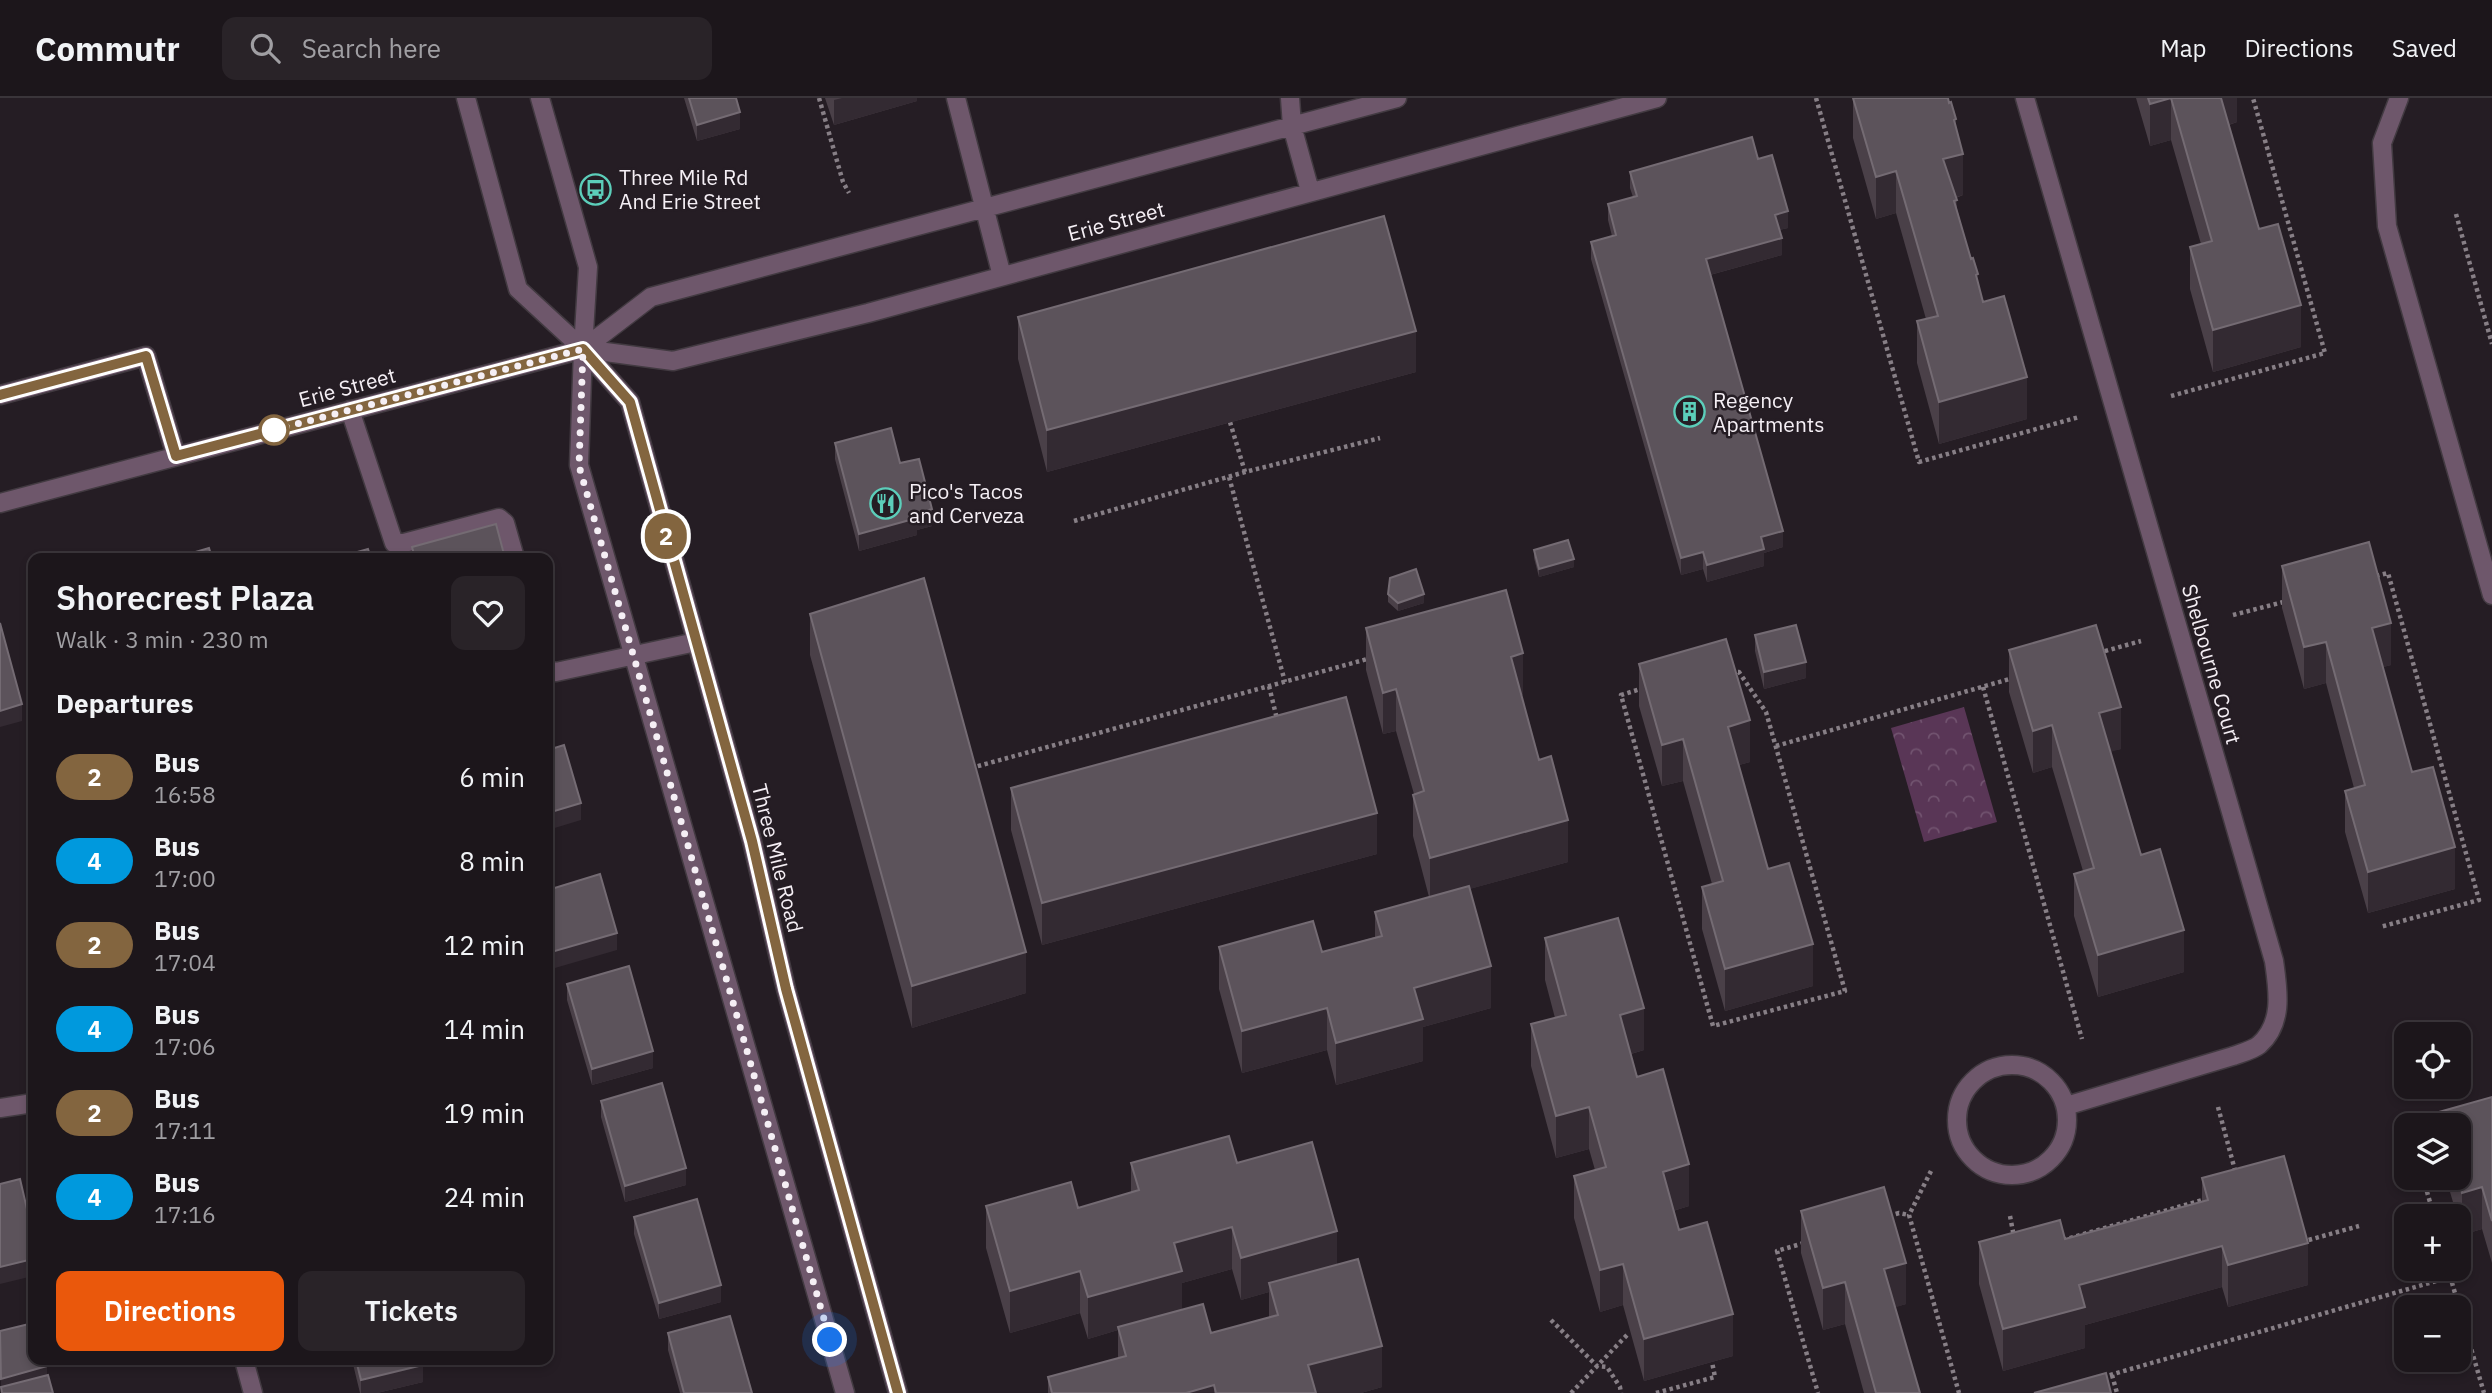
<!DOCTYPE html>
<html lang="en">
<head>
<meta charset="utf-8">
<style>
  :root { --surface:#1c161b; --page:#292328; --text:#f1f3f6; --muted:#a09fa3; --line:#3a353a; --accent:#ea580c }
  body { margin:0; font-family:"IBM Plex Sans",sans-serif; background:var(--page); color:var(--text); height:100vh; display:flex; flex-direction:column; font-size:26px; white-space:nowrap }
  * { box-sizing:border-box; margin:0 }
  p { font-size:23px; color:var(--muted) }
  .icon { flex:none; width:38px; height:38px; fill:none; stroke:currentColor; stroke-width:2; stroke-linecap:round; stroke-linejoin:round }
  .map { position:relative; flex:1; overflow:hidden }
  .side { position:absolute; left:28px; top:455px; width:525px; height:812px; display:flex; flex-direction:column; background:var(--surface); border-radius:14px; box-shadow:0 4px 10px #0003,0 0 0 2px var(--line) }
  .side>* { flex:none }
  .badge { padding:0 14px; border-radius:23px; font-size:24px; line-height:46px }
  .buttons { position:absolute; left:2394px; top:924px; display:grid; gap:14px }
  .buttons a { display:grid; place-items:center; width:77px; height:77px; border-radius:14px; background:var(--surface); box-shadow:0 4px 10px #0003,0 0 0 2px var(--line); font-size:35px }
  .you { position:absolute; width:35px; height:35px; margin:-18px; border:5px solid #fff; border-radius:50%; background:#1a73e8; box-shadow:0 0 0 10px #1a73e833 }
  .map>.badge { position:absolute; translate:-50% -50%; box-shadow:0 0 0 4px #fff }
  h2 { padding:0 28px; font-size:26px; line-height:63px }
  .round { display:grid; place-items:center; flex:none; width:74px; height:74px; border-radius:14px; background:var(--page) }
  .summary { display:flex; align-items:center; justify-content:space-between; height:119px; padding:0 28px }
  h1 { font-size:33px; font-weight:600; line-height:52px }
  .cta { display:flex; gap:14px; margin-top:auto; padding:14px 28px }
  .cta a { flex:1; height:80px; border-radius:14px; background:var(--accent); color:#fff; font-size:28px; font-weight:600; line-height:80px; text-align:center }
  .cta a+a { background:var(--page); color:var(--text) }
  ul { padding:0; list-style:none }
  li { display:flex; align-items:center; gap:21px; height:84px; padding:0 28px }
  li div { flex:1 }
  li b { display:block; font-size:26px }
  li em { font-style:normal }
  li .badge { min-width:77px; font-weight:700; text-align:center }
  header { display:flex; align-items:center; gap:42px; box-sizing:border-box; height:98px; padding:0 35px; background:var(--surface); border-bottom:2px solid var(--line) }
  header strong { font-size:33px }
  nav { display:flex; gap:38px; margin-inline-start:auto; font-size:24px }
  .search { width:490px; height:63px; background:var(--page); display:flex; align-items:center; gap:18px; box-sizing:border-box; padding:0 24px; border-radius:14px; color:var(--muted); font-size:26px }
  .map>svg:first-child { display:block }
  .park { fill:url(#park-crowns) }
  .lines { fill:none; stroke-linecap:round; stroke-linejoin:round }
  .minor-casing { stroke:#423a41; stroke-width:21 }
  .path { stroke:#877f86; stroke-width:4.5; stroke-dasharray:3.5 3.5; stroke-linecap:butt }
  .minor { stroke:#6e576b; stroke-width:18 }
  .wall { fill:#4a4048; fill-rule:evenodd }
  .shaded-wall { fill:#332a32 }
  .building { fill:#5c535b; stroke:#746b73; stroke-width:2 }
  .line-casing { stroke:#fff; stroke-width:16 }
  .line { stroke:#83653f; stroke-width:10 }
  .walk { stroke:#f5eff5; stroke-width:7; stroke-dasharray:0 12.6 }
  .stop-dot { fill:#fff; stroke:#83653f; stroke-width:3.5 }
  .labels { text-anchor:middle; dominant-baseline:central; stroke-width:5; stroke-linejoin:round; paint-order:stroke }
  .poi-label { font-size:21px; fill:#f5eff5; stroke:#251d24; text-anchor:start }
  .street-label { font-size:21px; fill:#f5eff5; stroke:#251d24 }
</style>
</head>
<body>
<header>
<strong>Commutr</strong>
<div class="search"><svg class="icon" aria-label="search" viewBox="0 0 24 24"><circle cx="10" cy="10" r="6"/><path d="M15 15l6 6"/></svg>Search here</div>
<nav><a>Map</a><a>Directions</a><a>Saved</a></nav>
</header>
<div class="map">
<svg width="2492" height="1295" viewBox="0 0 2492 1295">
  <defs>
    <pattern id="park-crowns" width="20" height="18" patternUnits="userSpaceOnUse" patternTransform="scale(1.75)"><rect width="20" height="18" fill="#593656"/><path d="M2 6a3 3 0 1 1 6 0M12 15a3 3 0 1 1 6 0" fill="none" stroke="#71536f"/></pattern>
  </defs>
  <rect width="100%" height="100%" fill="#251d24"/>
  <path class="park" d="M1964,609l33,115 -73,20 -33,-114z"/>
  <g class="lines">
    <defs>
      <path id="minor" d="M466,0l52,191 65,60
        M540,0l48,169 -5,82
        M956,0l46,178
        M1290,0l2,28 18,65
        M2025,0l249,863c4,29 10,62 -15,84 -6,5 -18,8 -26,11l-167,50
        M2399,0l-17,45 5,83 105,369
        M583,251l90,12 195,-48 789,-215
        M0,297l146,-39 30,100
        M350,312l44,133h10l95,-25 6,5 10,35
        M0,405l583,-154 68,-52 746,-199
        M548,572l8,2 140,-30
        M1957 1022a55 55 0 1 1 110 0a55 55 0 1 1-110 0Z
        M0,1010l33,-5
        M244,1262l9,33
        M845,1295l-266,-928 4,-116 47,53 122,439 34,148 112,404"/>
    </defs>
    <use href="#minor" class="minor-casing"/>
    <path class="path" d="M819,0l24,84 6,11
      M1816,0l103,364 160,-45
      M2456,116l36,130
      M2171,298l154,-43 -72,-255
      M1230,324l15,50
      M1229,379l56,205
      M1074,423l171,-49 135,-34
      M2376,478l12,-3 91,327 -99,27
      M2233,517l54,-14
      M2098,555l43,-12
      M1696,574h43l27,40 79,279 -132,35 -92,-331z
      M1269,588l8,33
      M1983,589l99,352
      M1776,648l237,-68
      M971,670l400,-110
      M2218,1009l18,67
      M1931,1073l-22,44 50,178
      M2423,1080l11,38
      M1889,1118l10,-3 10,2
      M2010,1118l4,21
      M2304,1140l1,3 54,-15
      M2063,1142l143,-41
      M1804,1145l-27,8 41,142
      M2448,1171l36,124
      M1551,1222l46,46 10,1 13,20 1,6
      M2112,1277l5,18
      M2103,1279l347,-100
      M1571,1295l57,-59
      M1656,1295l59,-16 -3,-15"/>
    <use href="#minor" class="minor"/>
  </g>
  <path class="wall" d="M684,0h52l4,31 -43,12z
    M825,0h92v3l-83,24z
    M1853,0l103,31 7,66 -7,3 1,11 26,93 44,117 -88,25 -22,-81v-42l9,-2 -30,-106 -20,6 -23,-81z
    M2136,0h101v24l-8,3 30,104 42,118 -88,25 -23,-83v-42l11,-3 -30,-104 -21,6z
    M1758,61l30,69 -9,2 3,25 -72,20 73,272 -19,6v13l-57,16 -4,-13 -22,6 -90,-316v-17l21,-6 -4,-16v-16l25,-7 -3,-9v-16z
    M1018,219l398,55 -369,100 -29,-113z
    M835,345l65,20 32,63 -15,4v5l-58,16 -24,-92z
    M1534,452l40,17 -35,10 -5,-19z
    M2282,468l109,99 -8,2 29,105 43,117 -87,24 -23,-81v-41l9,-3 -28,-105 -22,6 -22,-81z
    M1388,496l36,9 -26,8 -10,-9z
    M810,516l216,379 -114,35 -102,-373z
    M1366,530l157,67h-2l47,167 -99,27 22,119 -68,19v34l-87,24 -9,-35 -85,23 -23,-84v-42l103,5 53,-15v-25l54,-15 -16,-61v-41l1,-1 -18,-63 -13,3 -17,-64z
    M1755,537l51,43 -42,11 -9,-38z
    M2009,552l112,99 -11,2 31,104 43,117 -86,25 -24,-81v-42l9,-3 -31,-104 -19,6 -24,-81z
    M1639,566l111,98 -11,3 29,104 45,117 -88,25 -23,-82v-42l10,-3 -29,-103 -21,5 -23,-80z
    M1011,690l366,66 -335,91 -31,-115z
    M1545,840l99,112 -13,4 6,23 52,129 -16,5 6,19 54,126 -89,25 -21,-76 -23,7 -26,-94v-42l21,-6 -6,-21 -33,9 -25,-92v-42l24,-6 -10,-38z
    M567,886l86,84 -61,17 -25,-85z
    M2492,999v166l-10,-34 -20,6 -3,-12v-7h-2l-11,-38h13v-53h-20v-13z
    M601,1003l85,84 -61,17 -24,-85z
    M1131,1065h106l100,102 45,122 -21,6h-313v-16l70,-19v-28l-30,9 -8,-26 -70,20 -24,-85v-42l92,2 53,-16zM1232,1171l9,31 28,-8v25l-58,16 -29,-23v-27z
    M2202,1080l106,107 -80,22 -6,-20 -137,38v23l-82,23 -24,-87v-42l86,-3 137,-37z
    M1801,1113l105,93 -11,3 25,86h-56l-19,-69 -22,6 -22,-77z
    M634,1119l87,85 -62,17 -25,-85z
    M668,1235l84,60h-72l-12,-43z
    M352,1262h70l1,22 -46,11h-17z"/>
  <path class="shaded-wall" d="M842,0h75v3l-83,24v-25z
    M2171,0v42l-21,6v-42z
    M2218,0h19v24l-19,6z
    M740,14v17l-43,12v-16z
    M1956,21v37l7,-2v41l-20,6v-42l11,-39z
    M1896,73v42l-20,6v-42z
    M1788,113v17l-13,3v-16z
    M1782,140v17l-76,21v-17z
    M2301,207v42l-88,25v-42z
    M1416,233v41l-369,100v-42z
    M2027,279v42l-88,25v-42z
    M932,411v17l-15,4v5l-58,16v-17z
    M1783,433v16l-19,6v13l-57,16v-17l54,-28z
    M1703,454v17l-22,6v-17z
    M1574,461v8l-35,10v-8z
    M1424,496v9l-26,8v-8z
    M2391,525v42l-19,5v-42z
    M2326,544v41l-22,6v-42z
    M1523,555v42l-12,3v-41z
    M1806,564v16l-42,11v-17z
    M1396,591v42l-13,3v-41z
    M22,606v17l-22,6v-16z
    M2121,609v42l-22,6v-42z
    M1750,622v42l-22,6v-41z
    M2052,627v42l-19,6v-42z
    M1683,641v42l-21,5v-41z
    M581,705v17l-33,10v-17z
    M1377,715v41l-335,91v-42z
    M1568,722v42l-138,38v-42z
    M2455,749v42l-87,24v-41z
    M2184,832v42l-86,25v-42z
    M617,835v17l-69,20v-17z
    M1813,846v42l-88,25v-42z
    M1026,854v41l-114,35v-42z
    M1491,868v42l-68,19v34l-87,24v-42l78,-55z
    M1327,910v42l-85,23v-42z
    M1644,910v42l-24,7v-42z
    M653,953v17l-61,17v-16z
    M1589,1009v42l-33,9v-42z
    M1689,1066v42l-26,8v-42z
    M686,1070v17l-61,17v-16z
    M2482,1089v42l-20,6v-42z
    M1232,1129v42l-50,14v29l-64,15v3l-30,9v-42l86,-54z
    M1337,1133v42l-68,10v9l-28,8v-42z
    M2308,1145v42l-80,22v-42z
    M2222,1148v41l-137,38v23l-82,23v-42l76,-44z
    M33,1161v17l-33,8v-17z
    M1906,1165v41l-22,7v-42z
    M1623,1166v41l-23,7v-42z
    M1080,1173v42l-70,20v-42z
    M1845,1184v42l-22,6v-42z
    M721,1187v17l-62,17v-16z
    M1733,1216v42l-89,25v-42z
    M1382,1248v41l-21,6h-53v-28z
    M423,1267v17l-46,11h-16v-13z
    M47,1268v17l-46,4v6v-14z
    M1214,1287v8h-28z"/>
  <path class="building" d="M689,0h47l4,14 -43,13z
    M1853,0h95l1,5 2,-1 5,17 -2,1 9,34 -20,5 14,41 -3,1 17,58 2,-1 5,16 -2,1 7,27 21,-6 23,81 -88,25 -22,-81 21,-5 -42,-145 -20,6z
    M2148,0h73l38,131 19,-5 23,81 -88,25 -23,-83 22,-6 -41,-143 -21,6z
    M1752,39l6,22 14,-4 16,56 -13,4 7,23 -76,21 77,272 -22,6 3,12 -57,16 -4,-13 -22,6 -90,-316 25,-7 -8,-31 29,-8 -7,-24z
    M1384,118l32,115 -369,99 -29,-113z
    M891,330l9,35 19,-4 13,50 -16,5 1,4 -58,16 -24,-91z
    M496,426l9,34h-90l-3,-11z
    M1568,442l6,19 -35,10 -5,-19z
    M2369,444l22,81 -19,5 40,144 21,-5 22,80 -87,25 -23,-81 20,-6 -39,-143 -22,5 -22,-81z
    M209,450l3,10h-37z
    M368,451l3,9h-35z
    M1416,471l8,25 -26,9 -10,-9 2,-16z
    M924,480l102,374 -114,34 -102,-372z
    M1506,492l17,63 -12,4 28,103 12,-4 17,64 -138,38 -17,-63 11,-4 -28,-102 -13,4 -17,-65z
    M0,525l22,81 -22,7z
    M1796,527l10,37 -42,10 -9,-37z
    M2096,527l25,82 -22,6 42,142 19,-6 24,81 -86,25 -24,-81 20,-6 -42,-143 -19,6 -24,-81z
    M1726,541l24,81 -22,7 40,142 21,-6 24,81 -88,25 -23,-82 21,-6 -40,-142 -21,6 -23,-81z
    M1346,599l31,116 -335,90 -31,-115z
    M564,647l17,58 -33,10v-63z
    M600,776l17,59 -69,20v-63z
    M1469,788l22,80 -77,22 9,31 -87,24 -9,-35 -85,23 -23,-84 94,-26 9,31 60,-16 -7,-24z
    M1618,820l26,90 -24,7 17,62 26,-8 26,95 -26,8 16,58 28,-8 26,92 -89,25 -21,-75 -23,6 -26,-94 32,-9 -17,-60 -33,9 -25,-92 35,-9 -21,-77z
    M629,868l24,85 -61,18 -25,-85z
    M662,985l24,85 -61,18 -24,-85z
    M2492,999v124l-10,-34 -20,6 -4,-15h1v-53h-16l-4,-13z
    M1229,1038l8,27 75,-21 25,89 -96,27 -9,-31 -58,16 8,28 -94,26 -8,-26 -70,20 -24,-85 85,-24 7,26 61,-18 -8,-27z
    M2284,1058l24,87 -80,22 -6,-19 -143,39 6,22 -82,22 -24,-87 81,-22 5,19 143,-39 -6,-22z
    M20,1081l13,56v24l-33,8v-83z
    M1884,1089l22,76 -22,6 36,124h-44l-31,-111 -22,6 -22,-77z
    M697,1101l24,86 -62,18 -25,-86z
    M1358,1161l24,87 -74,19 8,28h-100l-2,-8 -28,8h-134l-4,-16 78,-21 -8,-29 85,-23 8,29 67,-18 -9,-32z
    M730,1218l22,77h-68l-16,-60z
    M33,1225v37h12l2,6 -46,13 -1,-48z
    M356,1262h66l1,5 -62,15z
    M2106,1275l5,20h-77z
    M48,1277l5,18h-51l-1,-6z"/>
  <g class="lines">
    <defs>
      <path id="line" d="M0,297l146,-39 30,100 407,-107 47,53 122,439 34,148 112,404"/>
    </defs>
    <use href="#line" class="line-casing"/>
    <use href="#line" class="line"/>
    <path class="walk" d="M274,332l309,-81 -4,117 251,874"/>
  </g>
  <defs>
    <symbol id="bus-ring" viewBox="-11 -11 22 22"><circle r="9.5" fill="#251d24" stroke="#5cceba" stroke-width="1.5"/><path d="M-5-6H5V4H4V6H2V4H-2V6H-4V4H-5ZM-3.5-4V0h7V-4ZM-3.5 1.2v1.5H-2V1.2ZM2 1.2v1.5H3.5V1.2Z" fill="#5cceba"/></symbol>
    <symbol id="building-ring" viewBox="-11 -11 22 22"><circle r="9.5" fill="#251d24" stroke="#5cceba" stroke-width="1.5"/><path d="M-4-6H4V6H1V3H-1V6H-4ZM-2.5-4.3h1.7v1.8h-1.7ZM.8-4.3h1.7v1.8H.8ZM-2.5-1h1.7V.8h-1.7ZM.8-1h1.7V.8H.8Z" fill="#5cceba"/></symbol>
    <symbol id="restaurant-ring" viewBox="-11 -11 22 22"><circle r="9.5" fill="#251d24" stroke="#5cceba" stroke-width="1.5"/><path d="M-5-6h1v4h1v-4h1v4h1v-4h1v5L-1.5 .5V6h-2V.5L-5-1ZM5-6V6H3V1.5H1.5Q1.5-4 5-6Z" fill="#5cceba"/></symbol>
  </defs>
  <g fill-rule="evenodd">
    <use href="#bus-ring" x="578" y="74" width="35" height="35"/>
    <use href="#building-ring" x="1672" y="296" width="35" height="35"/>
    <use href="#restaurant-ring" x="868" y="388" width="35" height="35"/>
  </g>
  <circle class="stop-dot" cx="274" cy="332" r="14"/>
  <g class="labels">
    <g class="poi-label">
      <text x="619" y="79">Three Mile Rd<tspan x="619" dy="24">And Erie Street</tspan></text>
      <text x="1713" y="302">Regency<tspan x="1713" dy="24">Apartments</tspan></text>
      <text x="909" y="393">Pico's Tacos<tspan x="909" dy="24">and Cerveza</tspan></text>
    </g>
    <g class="street-label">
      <text transform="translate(1116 123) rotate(-15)">Erie Street</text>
      <text transform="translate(347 289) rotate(-15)">Erie Street</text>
      <text transform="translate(2212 566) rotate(74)">Shelbourne Court</text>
      <text transform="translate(778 760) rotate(76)">Three Mile Road</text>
    </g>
  </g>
</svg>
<div class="buttons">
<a><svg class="icon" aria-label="locate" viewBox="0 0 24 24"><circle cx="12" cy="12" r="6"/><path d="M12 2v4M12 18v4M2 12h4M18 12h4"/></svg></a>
<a><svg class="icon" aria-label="layers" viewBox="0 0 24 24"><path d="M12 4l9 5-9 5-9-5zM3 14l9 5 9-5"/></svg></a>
<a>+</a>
<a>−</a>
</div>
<div class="you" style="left:830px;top:1242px"></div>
<b class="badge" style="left:666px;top:438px;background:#83653f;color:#fff">2</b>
<section class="side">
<div class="summary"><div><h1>Shorecrest Plaza</h1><p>Walk · 3 min · 230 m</p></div><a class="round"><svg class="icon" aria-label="heart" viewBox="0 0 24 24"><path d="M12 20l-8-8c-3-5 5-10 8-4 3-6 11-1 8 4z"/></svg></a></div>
<h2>Departures</h2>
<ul>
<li><span class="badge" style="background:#83653f;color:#fff">2</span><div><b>Bus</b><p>16:58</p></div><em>6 min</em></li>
<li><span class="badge" style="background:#09d;color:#fff">4</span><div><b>Bus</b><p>17:00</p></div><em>8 min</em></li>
<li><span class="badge" style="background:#83653f;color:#fff">2</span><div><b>Bus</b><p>17:04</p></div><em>12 min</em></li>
<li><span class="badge" style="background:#09d;color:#fff">4</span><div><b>Bus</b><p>17:06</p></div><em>14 min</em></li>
<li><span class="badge" style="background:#83653f;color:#fff">2</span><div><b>Bus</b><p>17:11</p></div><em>19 min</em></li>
<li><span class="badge" style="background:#09d;color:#fff">4</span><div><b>Bus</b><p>17:16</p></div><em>24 min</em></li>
</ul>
<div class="cta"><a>Directions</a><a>Tickets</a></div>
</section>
</div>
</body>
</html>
